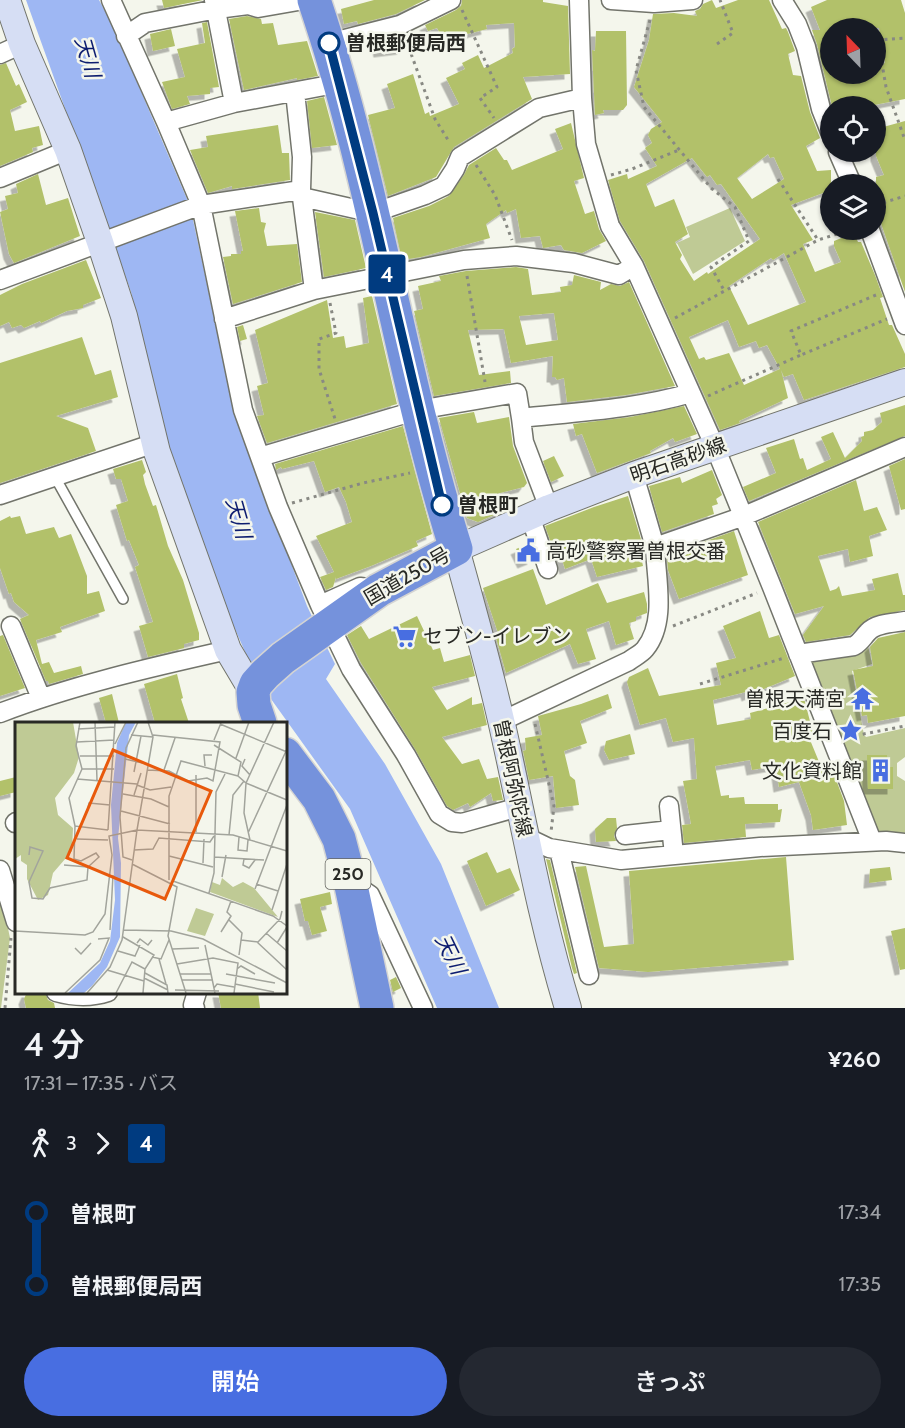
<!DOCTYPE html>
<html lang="ja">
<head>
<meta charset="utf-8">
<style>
  :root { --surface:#171b24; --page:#242831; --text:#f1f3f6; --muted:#9ea1a6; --accent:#486ee1 }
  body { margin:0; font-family:Cabin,"Noto Sans JP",sans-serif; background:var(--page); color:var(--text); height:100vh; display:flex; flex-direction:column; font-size:22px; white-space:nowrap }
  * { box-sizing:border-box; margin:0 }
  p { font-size:20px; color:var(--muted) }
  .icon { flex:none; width:33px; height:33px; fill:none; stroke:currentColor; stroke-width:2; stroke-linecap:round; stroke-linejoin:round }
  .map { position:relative; height:1008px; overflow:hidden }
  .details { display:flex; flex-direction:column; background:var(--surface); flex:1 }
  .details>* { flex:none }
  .badge { padding:0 12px; border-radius:4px; font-size:21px; line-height:39px }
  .needle { width:39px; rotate:337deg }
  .buttons { position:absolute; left:820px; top:18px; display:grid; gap:12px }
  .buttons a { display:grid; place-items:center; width:66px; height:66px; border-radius:50%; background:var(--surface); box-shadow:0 2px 4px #0004; font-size:30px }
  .map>.badge { position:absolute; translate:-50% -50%; box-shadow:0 0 0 3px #fff }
  .legs { display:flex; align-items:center; gap:9px; height:66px; padding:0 24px; font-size:20px }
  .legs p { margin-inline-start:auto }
  .summary { display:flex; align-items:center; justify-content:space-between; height:102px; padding:0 24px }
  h1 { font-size:33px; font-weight:600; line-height:45px }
  .button { display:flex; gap:12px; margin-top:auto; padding:12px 24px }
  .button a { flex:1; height:69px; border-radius:36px; background:var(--accent); color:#fff; font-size:24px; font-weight:600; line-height:69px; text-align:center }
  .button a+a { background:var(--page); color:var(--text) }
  ul { padding:0 24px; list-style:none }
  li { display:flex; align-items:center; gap:21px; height:72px; font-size:22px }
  li i { display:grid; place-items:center; width:9px; height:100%; margin:0 8px; background:currentColor }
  li i::after { content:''; width:15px; height:15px; margin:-8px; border:4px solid; border-radius:50%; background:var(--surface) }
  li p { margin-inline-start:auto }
  li:first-child i { background:linear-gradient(#0000 50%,currentColor 0) }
  li:last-child i { background:linear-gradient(currentColor 50%,#0000 0) }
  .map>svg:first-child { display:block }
  .green { fill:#bfca95 }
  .water { fill:#9eb7f3 }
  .building { fill:#b2c16b; fill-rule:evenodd; filter:url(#shadow) }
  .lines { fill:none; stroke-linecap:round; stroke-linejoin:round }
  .lane-casing { stroke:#72746b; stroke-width:12 }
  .street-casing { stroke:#72746b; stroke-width:21 }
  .secondary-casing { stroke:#72746b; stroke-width:28 }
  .highway-casing { stroke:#d4d4d3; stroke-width:36 }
  .path { stroke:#888983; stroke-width:3; stroke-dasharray:3 4.5; stroke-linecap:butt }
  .lane { stroke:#fff; stroke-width:9 }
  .street { stroke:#fff; stroke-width:18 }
  .secondary { stroke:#d6def4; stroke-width:26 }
  .highway { stroke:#7592dc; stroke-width:33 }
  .line-1-casing { stroke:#fff; stroke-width:14 }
  .line-1 { stroke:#003b80; stroke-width:9 }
  .stop-1-dot { fill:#fff; stroke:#003b80; stroke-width:3 }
  .labels { text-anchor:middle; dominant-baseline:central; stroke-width:5; stroke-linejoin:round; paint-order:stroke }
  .shield { fill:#f4f6ec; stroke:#656661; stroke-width:1.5 }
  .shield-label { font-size:18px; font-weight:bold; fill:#282925 }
  .stop-label { font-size:20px; font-weight:bold; fill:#282925; stroke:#f4f6ec; text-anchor:start }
  .street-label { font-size:20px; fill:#282925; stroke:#f4f6ec }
  .poi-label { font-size:20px; fill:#282925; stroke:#f4f6ec; text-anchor:end }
  .water-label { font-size:21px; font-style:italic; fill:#0d1d70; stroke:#f4f6ec }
  .inset-road { fill:none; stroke:#a2a49c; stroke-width:1.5 }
  .view { fill:#e8590c; fill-opacity:0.15; stroke:#e8590c; stroke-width:3 }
  .inset-edge { fill:none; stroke:#282925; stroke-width:3 }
</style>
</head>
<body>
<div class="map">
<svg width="905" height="1008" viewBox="0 0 905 1008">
  <defs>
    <filter id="shadow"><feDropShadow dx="-5.5" dy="5.5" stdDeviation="0" flood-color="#0004"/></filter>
  </defs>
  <rect width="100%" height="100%" fill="#f4f6ec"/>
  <path class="green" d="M730,208l15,33 -52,33 -16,-31 13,-6 -4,-10z
    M865,645l3,1 4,18 -20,7 12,64 2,2 39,-9v29l-8,6v13l8,5v52l-16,1 -14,-4 -67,-166 5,-8z
    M0,890l10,48 -9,70h-1z"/>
  <path class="water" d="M26,0h73l14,26 77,180 45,208 72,192 28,58 -9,15 59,85 56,100 58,144h-62l-87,-199 -79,-110 -7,-4 -33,-75 -30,-79 -34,-99 -36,-150z"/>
  <path class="building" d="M162,0h41l-39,8z
    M374,0h51l-29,14 -38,10 -1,-3 -13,3 -3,-15z
    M462,0h81v2l25,4 2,68 -47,3 9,22 -78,48 -18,30 -48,19 -20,-81 27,-7 -8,-24 26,-10 12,40 4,-2 1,4 29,-12 -13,-26 19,-9 -3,-6 16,-8 6,13 29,-15 -1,-4 3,-2 -1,-24 -28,2 1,4 -35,9 -3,-6 -8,3 -4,-7 -9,3 -3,-6 31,-15 5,-4z
    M712,0l4,8 22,-8h31l13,29 4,-1 2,4 7,19 -7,3 5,21 8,1 9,36 10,26 -14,8 11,25 14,-1v20l-40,15 22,35 -10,4 12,28 26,-10 -7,-16v-5l20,-8 4,9h3l14,33 8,22 -3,1 9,27h3l13,29v13l-101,33 -11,-26 -9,3 -3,-7 7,28 -49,23 1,2 -20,7 -76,-169 -24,-40 -12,-41 19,-6 1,5 29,-13 -12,-18 7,-5 -4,-8 3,-6 11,-7 -28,-35 15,-47 4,-26 21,-1 23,3 -2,-5 5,-2 3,-5zM768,154l2,4 4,-1 10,22 -32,20 -15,-21zM692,158l15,19 3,-2 7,10 4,-1 39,55 -52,35 -1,-2 -13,9 -14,-22 2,-4 -7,-13 13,-8 -14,-35 -19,8 -9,-23zM784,253l22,49 -58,23 -19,-39 42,-28 2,2zM728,320l11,27 17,-6 3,7 8,-3 13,24 -36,16 -15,-32 -23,7 -2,-3 -5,2 -10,-22z
    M827,0h74l4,13v86l-36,7h-37l-15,-62 -5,-14h8l-9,-23zM831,28h48l6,35 -9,2v9h-45z
    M247,16l14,3 1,5 11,-1 5,22 29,-4 11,35 -21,4v-2l-53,12 -15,-71z
    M207,22l12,65 -9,1v6l-23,2 3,8 -18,5 -10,-27 23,-5 -8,-28 28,-6 -3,-20z
    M171,29l4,17 -22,5 -3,-17z
    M596,31h30l1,74 -4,5h-20l1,3 -9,2 -3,-65 3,1z
    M400,37l3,12 -24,3 -2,-10z
    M6,63l10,23 3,-2 8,18 -17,8 5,21 24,-5 4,19 -11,3 1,4 -33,14v-101z
    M324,97l13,48 -25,3 -5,-47z
    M905,121v171l-29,-83v-32l8,-2 -8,-19v-27z
    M571,123l13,55 -10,3 11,33 9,-3 5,18 7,12 -24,12 -18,-3 -3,-5 -18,3 -3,-12 -19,2 -5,-29 -9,4 -1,-3 -20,14 4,14 -69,19 -19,3 -9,-42 36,-12 20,-10 15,-21 5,-10 27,-17 8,12h3l5,10 51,-21 -8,-20z
    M278,125l4,28h7l1,27 -58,9v-3l-24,7 -18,-43 18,-3 -2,-11z
    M38,174l8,31 22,-7 12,38 -66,27 -5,-9 -9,-42 8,-3 -3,-13 13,-3 -2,-9z
    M259,208l2,14 5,1 -2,8 3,15 30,-2 5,38 -69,22 -10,-47 8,-1v-2h10v-3h2l-8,-40z
    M315,212l40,8 11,48 -42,9z
    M86,260l15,38 -18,7v3l-16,3 -26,12 -1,-2 -16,7 -3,-3 -9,3 -3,-6 -9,4v-31l22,-11z
    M516,267l12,2 4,26 29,-3 -1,-5 12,-2 2,-10 27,7 -1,8 11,-6 9,2 9,-4 46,104 -49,9 -59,7 -3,-24 -7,2 -2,-3h-3l1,-21 -42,7 -7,-34 -36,1 11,45 31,-4 1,12 -77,13 -20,-85 9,-2 -5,-23 23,-5 -2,-5 27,-5zM554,313l4,27 -32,5 -7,-29z
    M372,296l25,108 -130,39 -10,-27 7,-1 -7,-29 11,-3 -13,-53 72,-30 6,38 11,-2 2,12 23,-5 -6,-45z
    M243,325l4,14 -7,2 -3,-14z
    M82,337l13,38 16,-5 7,27 -62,19 32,12 8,23 -96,32v-120z
    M905,405v31l-156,65 -6,-14 33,-14 -10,-25 28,-9 6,20 3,-1 4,12 24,-11 -10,-22 12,-5 12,26 17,-17 -1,-4 3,-1v-4l9,-2 9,-8 -2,-9z
    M684,406l13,28 -22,8 -2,-4 -23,13 1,2 -54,20 -15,-39 -6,2 -3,-12 57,-7z
    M474,412l3,11 32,-6 4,29 14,37 -3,4 -48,12 27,12 -25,11 -11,-4 -28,-100z
    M403,426l29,108 -16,7 2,5 -47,20 -35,13v-2l-3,10 -7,3 -6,-13 14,-5 -18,-36 36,-14 -6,-20 -7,-15 -14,5 -11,-31 -32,8 -1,-2 -5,3 -1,-6z
    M554,456l10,20 -13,6 -8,-21z
    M905,459v50l-4,1 -12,-44z
    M142,460l4,12 -3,3 2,9 8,22 3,-1 12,41 15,34 16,53v7l-15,4v4l-36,9 -9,-31 14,-4 -18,-55 4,-2 -10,-25 -2,1 -11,-36 12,-4 -7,-22h-5l-3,-10z
    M712,470l10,25 -6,4 2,5 -6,2 2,8 -52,18 -13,-46 31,-9 2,6z
    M856,480l8,31 13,-4 10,23 -18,6 4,20 -23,6 -2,-13 -30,7 12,35 6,-2 3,-3 3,10 33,-6 -3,-11 26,-6 5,22h2v15l-35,7 -20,18 -44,7 -3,-7 21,-29 -29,8 -37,-92z
    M628,496l15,50 -4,1 4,19 -46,11 -6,-18 -26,10 -6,-20 -5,2 -9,-25 49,-19z
    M10,516l1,2 9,-2 6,18 28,-7 5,11 12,-4 16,42v18l12,-3 6,20 -45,16 2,5 -26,8 6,24 7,-2 5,11 27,-7 2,8 -34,10 -1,-3h-2l-26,-62 9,-4 -15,-13 -3,-9 -2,1 -9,-26v-47z
    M734,531l14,44 -69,24 -11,-29 -1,-15z
    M528,544l5,15 -10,4 -7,-14z
    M533,569l13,36 52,-22 9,20 37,-11 3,12v9l-11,4v4l-7,2 5,16 -18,6 -7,-24 -23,8 10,30 -18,5 -8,-20 -64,29 -11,-39 3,-1 -15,-45z
    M760,611l9,27 10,-3 16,41 -48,20 -1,-4 -33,8 4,25 34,-6 -1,-6 54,-15 9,35 -5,2 14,34 9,-3 13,35 3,24 -34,5 -2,-15 -12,-33 -20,5 -3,-21 -24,4 -2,-10 -35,6 6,30 8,-1v3l15,-1 1,7h33v6l4,-1 -2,13 -35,2 1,13 -62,6 -2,-18 9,-1 -8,-43 14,-2 -3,-41 -21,4 -7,-24 -26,7 -13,-43 2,-5 19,-9 11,28 62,-11 -5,-22 20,-5 -13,-32z
    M417,616l16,34 7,-2 4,14 26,-7 5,21 -43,11 15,23 25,-13v8l10,-2 5,22 -45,12 20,27 17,-5 8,20 11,-2 5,23 -10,1 -2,-8 -21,14 -2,-4 -15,7 -6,-4 -32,-57 -54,-86 -14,-28 14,-9 8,13z
    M905,632v84l-37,7 -1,-8 -5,1 -9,-46 20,-4 -3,-19 8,-9z
    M3,635l22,53 -25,8v-60z
    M177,674l6,24 -2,1 8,24h-34l-11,-39z
    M112,694l7,29h-13l-7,-25z
    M608,694l4,14 -32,13 7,22 -23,8 6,25 5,4 4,25 -23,3 -3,-32 -24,4 -6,-29 3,-1 -1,-12 17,-3 -4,-19 43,-12z
    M630,734l5,20 -26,6 -5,-10 2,-9z
    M867,755h20l1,12h5v22h-25z
    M16,777v15l-16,4v-15z
    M607,818h9l1,10 -3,8 2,5 -20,1 -1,-13z
    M487,852l10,21 13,-5 10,22 -34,16 -19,-45z
    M786,857l8,103 -146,12 -49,-4 -24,-101 11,-1 18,81 30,-3 -5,-73z
    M546,859l4,1 27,113 -3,1 -2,-6z
    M890,867l2,13 -23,3 1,-14z
    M330,892l2,12 -12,3 7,24 -15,4 -4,-14h-3l-5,-22z
    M905,928v41l-5,1 -9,-39z
    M396,977l5,11 -8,4 -3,-12z
    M27,992h18l3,8 6,3 1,5h-29l-2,-9z
    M218,992h40l2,16h-39z"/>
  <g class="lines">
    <defs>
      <path id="lane" d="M55,477l68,122"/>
      <path id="street" d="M111,0l55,122 35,83 42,205 35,97 42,98 31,64 55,86 33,59 13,8 10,1 57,-16
        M214,0l20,103
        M579,0l3,98 4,46 24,82 24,40 81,181 57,140 100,254
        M611,0l43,3 39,-3
        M782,0l15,24 9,23 15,62 10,25
        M126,36l19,-13 72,-14 31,-4 10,3 46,-8
        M329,43l71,-18 51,-25
        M0,54l22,-10
        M295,92l7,65 -1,33 13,100
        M166,122l68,-19 106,-20
        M838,152l14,32
        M0,178l68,-28
        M302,197l71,16 52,-18 19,-9 11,-17 5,-12 42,-26 37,-23 43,-10
        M870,230l35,95
        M0,280l201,-75 100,-15
        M224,319l90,-29 150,-30 52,-4 58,7 45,12 15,-9
        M521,418l3,24 25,66
        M260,457l158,-47 99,-17 4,25c57,-6 115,-9 170,-25
        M634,475l21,72
        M0,495l155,-52
        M530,516l18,53
        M320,605l40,-18 8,1
        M11,626l30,72
        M798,654l56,-8c7,-4 9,-9 14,-14 8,-9 25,-9 37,-11
        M0,713c73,-28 152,-46 228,-63
        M502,721l127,-60c5,-4 12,-7 16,-12 22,-27 11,-70 10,-102l89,-31 161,-69
        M669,806l5,49
        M15,823l1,-1
        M625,835l46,-5
        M524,836l25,12 72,12 139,-13 126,-6 19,2
        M559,850l30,125
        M0,870l16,52
        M351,882l19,13 53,113
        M56,992c18,5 34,6 52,0
        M195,1008l-2,-3 4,-13"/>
      <path id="secondary" d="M7,0l15,44 46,106 32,92 24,74 33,136 71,198 25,42
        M568,1008c-29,-95 -45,-191 -67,-288 -13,-57 -29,-114 -45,-171l93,-41 85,-33 271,-93"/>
      <path id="highway" d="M260,723l-6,-18 -1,-13 3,-8 9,-10 18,-16 96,-68 77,-41c-57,-180 -81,-370 -142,-549
        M285,754l34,45 20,40 11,42 27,127"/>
    </defs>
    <use href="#lane" class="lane-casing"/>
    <use href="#street" class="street-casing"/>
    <use href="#secondary" class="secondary-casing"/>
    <use href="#highway" class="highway-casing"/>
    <path class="path" d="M462,10l35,77 -17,11 14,20
      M650,20l-14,50 8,37 67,81 24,19 14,34 -38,26 14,25
      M406,40l29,79 15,24
      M877,40l28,-2
      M878,40l8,47 19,53
      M717,44l16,-11 -13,-33
      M821,45h10
      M476,165l19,30 17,45
      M611,175l21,-6 47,-19
      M778,179l40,61
      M876,205l29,-9
      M467,276l18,106
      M876,295l-85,36 10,24 86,-36
      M330,303l6,30 -17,6v30l16,50
      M675,318l143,-78 32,-10
      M708,396l93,-41
      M292,503l71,-20 47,-10
      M673,626l84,-33
      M700,684l84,-26
      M535,724l19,82 -3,26
      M848,737l57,-11
      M5,1008l6,-70"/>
    <use href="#lane" class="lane"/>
    <use href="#street" class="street"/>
    <use href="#secondary" class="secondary"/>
    <use href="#highway" class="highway"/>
  </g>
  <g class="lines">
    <defs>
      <path id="line-1" d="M329,43l44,170 69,292"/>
    </defs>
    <use href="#line-1" class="line-1-casing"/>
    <use href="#line-1" class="line-1"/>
  </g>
  <defs>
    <symbol id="civic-bare" viewBox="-9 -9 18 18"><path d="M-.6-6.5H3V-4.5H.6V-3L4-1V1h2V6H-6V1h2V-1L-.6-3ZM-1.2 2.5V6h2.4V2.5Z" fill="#486ee1" stroke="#f4f6ec" stroke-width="2.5" paint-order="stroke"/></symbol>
    <symbol id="supermarket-bare" viewBox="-9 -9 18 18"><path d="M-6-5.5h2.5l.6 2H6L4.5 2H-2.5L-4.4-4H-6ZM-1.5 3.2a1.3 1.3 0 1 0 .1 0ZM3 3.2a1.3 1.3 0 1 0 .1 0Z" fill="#486ee1" stroke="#f4f6ec" stroke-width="2.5" paint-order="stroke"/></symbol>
    <symbol id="temple-bare" viewBox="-9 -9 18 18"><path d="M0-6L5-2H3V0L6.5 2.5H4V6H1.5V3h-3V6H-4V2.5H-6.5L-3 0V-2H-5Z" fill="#486ee1" stroke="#f4f6ec" stroke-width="2.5" paint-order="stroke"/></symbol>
    <symbol id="sight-bare" viewBox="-9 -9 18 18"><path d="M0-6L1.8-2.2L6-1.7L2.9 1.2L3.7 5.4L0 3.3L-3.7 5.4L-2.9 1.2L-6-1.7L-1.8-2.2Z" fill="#486ee1" stroke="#f4f6ec" stroke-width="2.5" paint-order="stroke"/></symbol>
    <symbol id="building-bare" viewBox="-9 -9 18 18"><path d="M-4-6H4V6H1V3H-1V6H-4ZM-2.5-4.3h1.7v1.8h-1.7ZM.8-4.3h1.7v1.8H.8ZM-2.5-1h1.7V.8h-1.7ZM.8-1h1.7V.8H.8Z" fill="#486ee1" stroke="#f4f6ec" stroke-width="2.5" paint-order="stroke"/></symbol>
  </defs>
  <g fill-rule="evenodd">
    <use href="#civic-bare" x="512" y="534" width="33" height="33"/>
    <use href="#supermarket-bare" x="388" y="620" width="33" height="33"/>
    <use href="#temple-bare" x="846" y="682" width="33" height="33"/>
    <use href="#sight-bare" x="834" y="714" width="33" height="33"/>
    <use href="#building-bare" x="864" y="754" width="33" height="33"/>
  </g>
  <g class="stop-1-dot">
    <circle cx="329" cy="43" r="10"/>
    <circle cx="442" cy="505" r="10"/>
  </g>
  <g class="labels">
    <rect class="shield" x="325.5" y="859" width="45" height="30" rx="4.5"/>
    <g class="shield-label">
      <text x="348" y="874">250</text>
    </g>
    <g class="stop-label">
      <text x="346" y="43">曽根郵便局西</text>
      <text x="458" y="505">曽根町</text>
    </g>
    <g class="street-label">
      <text transform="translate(678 460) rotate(-19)">明石高砂線</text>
      <text transform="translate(407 576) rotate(-30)">国道250号</text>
      <text transform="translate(513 778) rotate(78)">曽根阿弥陀線</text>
    </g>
    <g class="poi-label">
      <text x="546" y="551" text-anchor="start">高砂警察署曽根交番</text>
      <text x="423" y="636" text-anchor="start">セブン-イレブン</text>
      <text x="845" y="699">曽根天満宮</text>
      <text x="832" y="731">百度石</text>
      <text x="862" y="771">文化資料館</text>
    </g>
    <g class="water-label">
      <text transform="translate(88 57) rotate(74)">天川</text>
      <text transform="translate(239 518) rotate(74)">天川</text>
      <text transform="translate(451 954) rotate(64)">天川</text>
    </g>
  </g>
  <g transform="translate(15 722)">
    <rect width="272" height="272" fill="#f4f6ec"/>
    <path d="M0,0h58l6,35 -5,16 -19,25 3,17 15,13 -1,23 -19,22 -5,22 -10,5 -11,-21v-14l-6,-4v-6l-6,4zM207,156l11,9 10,-5 11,6 24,29 -68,-25 2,-10 8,3zM181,186l18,6 -9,22 -18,-5z" fill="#bfca95"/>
    <path d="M111,0h10l-7,13 -11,103 3,25 -1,74 -13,30 -15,19 -8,7h-16l32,-30 10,-22 5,-41 -4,-95 6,-62z" fill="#9eb7f3"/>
    <path class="inset-road" d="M80,0l2,58M205,2l67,28M63,7l37,-2M116,13l22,2M199,18l7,-17M62,20l37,-2M100,22l11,-22M199,23l27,17 -3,14 8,7 28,-61M65,34h34M221,36l13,-36M110,37l22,5M230,37l-3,7 8,9M190,44l-1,-11h8M67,47h32M132,48l22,1 19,10 19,-3 6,3 7,-39 -67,-7M149,48l11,-32M119,50l7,-36M181,53v57M62,57l60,5M122,63l13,5 21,-3M108,72l28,5 18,8M119,73l7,-22M106,89l49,13M72,90l2,-9 21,2M60,104l-6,-28 13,-29 -6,-23 4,-24M93,108l7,-108M233,111l39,-84M214,113l4,-40 11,-14M224,115l-1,13 9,1 1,-11M62,117l31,1M235,118l-6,-27 2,-30 41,17M119,128l19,-1 6,-11 51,4 4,-6M14,133l1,-8 13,4 -14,31 3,16 11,1 7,-11 37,-8 1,-13 11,-10 -3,-4 -15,8 -7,-2 1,-33 33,4M154,134l44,11M199,135l50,3M229,137l-1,6 6,3 6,-8M117,138l-9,-3 -3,-40 6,-69 12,-26M188,141l1,-24M117,142l45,23 -9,49 18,57M49,143l24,2M207,155l4,-22M154,158v-84l12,-35 57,15M158,159l100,35 14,10M241,162l22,7M240,167l32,-84M194,171l5,-20 2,-81 9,-18M257,188l15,-46M214,198l13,13 -3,22M95,208l3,-55M109,208l47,1 32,8 84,44M0,209l70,4 8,-3 12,-18 7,-59 -3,-19 28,-6 16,-93 -5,-15M206,210l10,-16 -4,-4 4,-11M251,211l21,18M108,215l31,18 -9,14 -2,24M226,218l17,2 22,-23 2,-8M242,220l30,28M122,221l3,-4 8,6 4,-5M262,221l10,-16M190,223l10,48M60,226l6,6 10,-11M157,227l27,-1M103,229l17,5 5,-11M137,235l9,2 8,-19M144,237l7,25M162,242l36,-6 25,5 -4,30M222,247l4,-3 14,8M92,248l37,11M130,251l22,12 1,8M165,252h31M211,252l49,9M129,256l24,12M167,258h31M220,262l39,8M199,266l3,-4 17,3M160,268l44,1M50,271l35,-33 9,-22 -11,1M72,271l23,-26 12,-27 15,-110 96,5 54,16M101,271l16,-31 13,7"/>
    <path class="view" d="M98,28l98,41 -46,108 -98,-41z"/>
    <rect width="272" height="272" class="inset-edge"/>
  </g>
</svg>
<div class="buttons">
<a><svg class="needle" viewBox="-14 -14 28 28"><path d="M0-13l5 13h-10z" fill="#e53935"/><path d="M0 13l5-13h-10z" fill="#9ea1a6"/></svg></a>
<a><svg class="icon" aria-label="locate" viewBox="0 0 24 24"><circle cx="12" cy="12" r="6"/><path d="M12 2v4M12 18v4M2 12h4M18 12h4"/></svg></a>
<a><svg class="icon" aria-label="layers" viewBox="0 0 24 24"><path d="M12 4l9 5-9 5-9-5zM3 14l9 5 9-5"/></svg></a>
</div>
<b class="badge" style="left:387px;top:274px;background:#003b80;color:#fff">4</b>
</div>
<section class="details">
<div class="summary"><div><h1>4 分</h1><p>17:31 – 17:35 · バス</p></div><b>¥260</b></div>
<div class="legs"><svg class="icon" aria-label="walk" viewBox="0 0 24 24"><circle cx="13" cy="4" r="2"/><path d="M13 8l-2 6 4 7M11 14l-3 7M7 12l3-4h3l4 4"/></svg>3<svg class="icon" aria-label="forward" viewBox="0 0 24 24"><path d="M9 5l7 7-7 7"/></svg><b class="badge" style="background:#003b80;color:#fff">4</b></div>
<ul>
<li><i style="color:#003b80"></i><b>曽根町</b><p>17:34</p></li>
<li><i style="color:#003b80"></i><b>曽根郵便局西</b><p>17:35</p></li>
</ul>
<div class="button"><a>開始</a><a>きっぷ</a></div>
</section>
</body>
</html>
